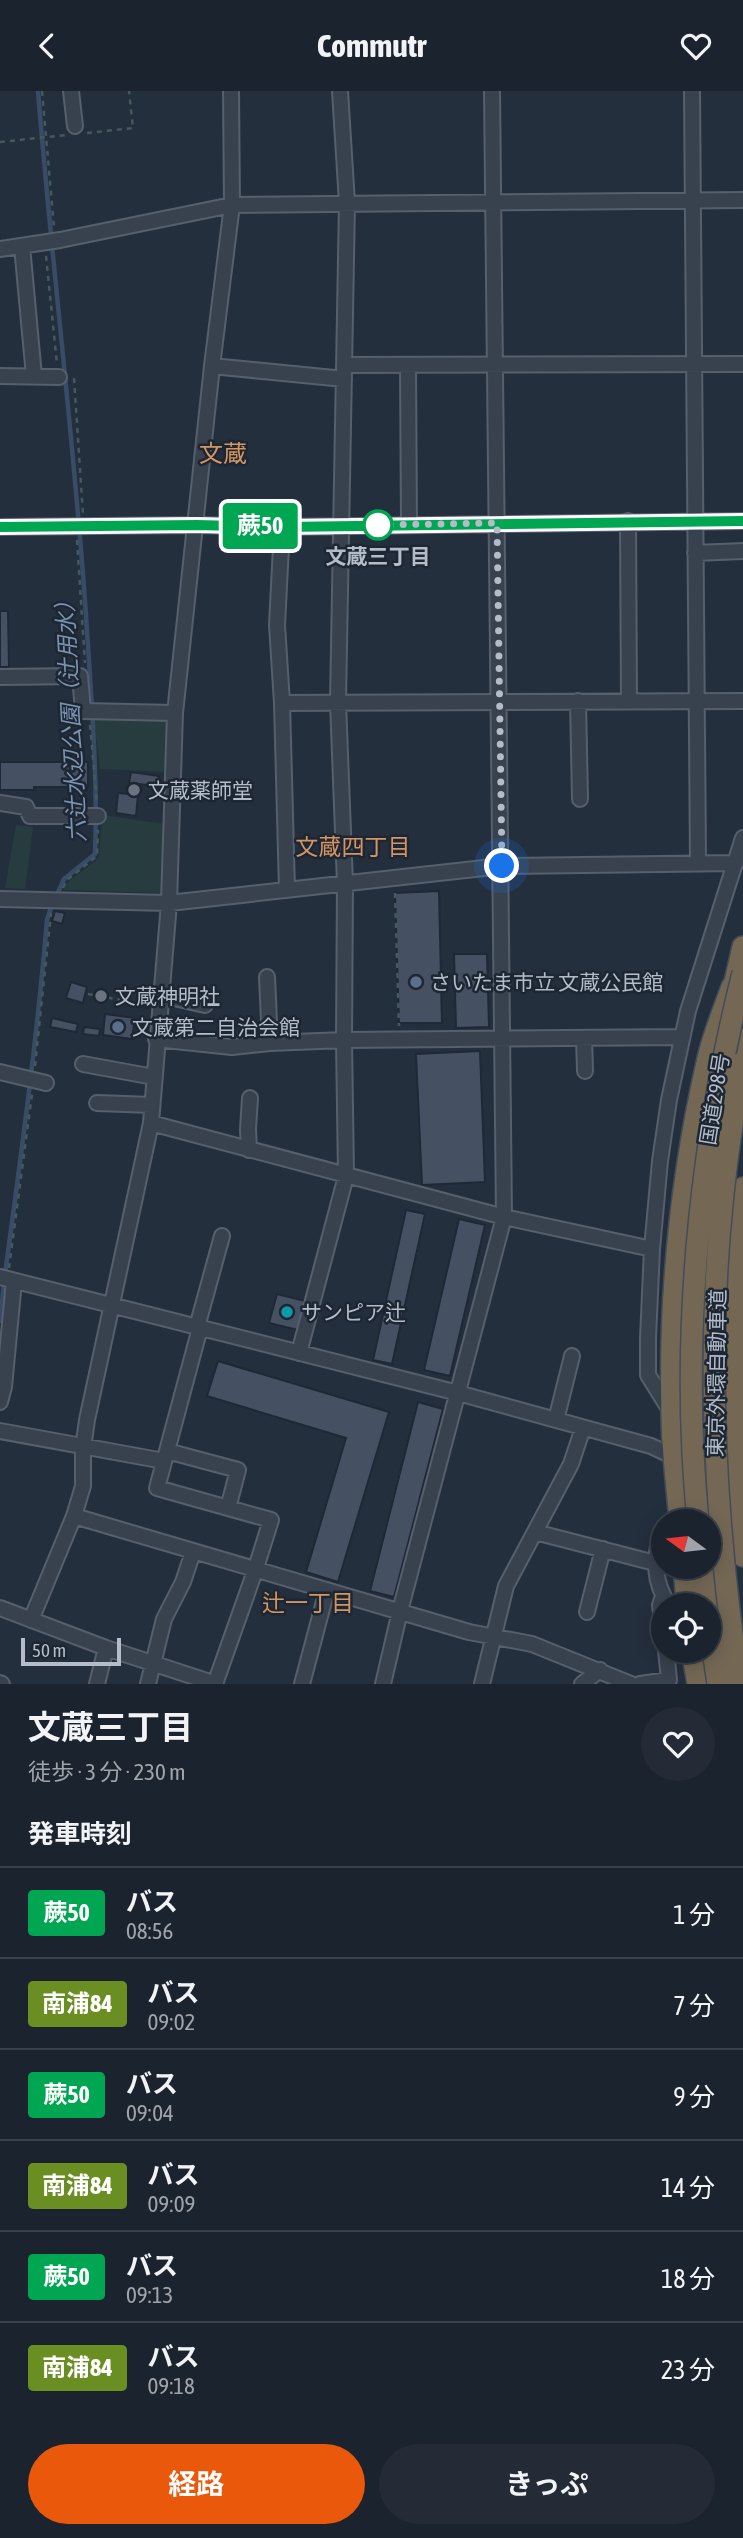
<!DOCTYPE html>
<html lang="ja">
<head>
<meta charset="utf-8">
<style>
  :root { --surface:#1b232e; --page:#242b36; --text:#f1f3f6; --muted:#a0a4aa; --line:#39404a; --accent:#ea580c }
  body { margin:0; font-family:"Asap Condensed","Noto Sans JP",sans-serif; background:var(--page); color:var(--text); height:100vh; display:flex; flex-direction:column; font-size:26px; white-space:nowrap }
  * { box-sizing:border-box; margin:0 }
  p { font-size:23px; color:var(--muted) }
  .icon { flex:none; width:38px; height:38px; fill:none; stroke:currentColor; stroke-width:2; stroke-linecap:round; stroke-linejoin:round }
  .map { position:relative; height:1593px; overflow:hidden }
  .panel { display:flex; flex-direction:column; background:var(--surface); flex:1 }
  .panel>* { flex:none }
  .badge { padding:0 14px; border-radius:5px; font-size:24px; line-height:46px }
  .needle { width:46px; rotate:285deg }
  .buttons { position:absolute; left:651px; top:1418px; display:grid; gap:14px }
  .buttons a { display:grid; place-items:center; width:70px; height:70px; border-radius:50%; background:var(--surface); box-shadow:0 4px 18px #0003,0 0 0 2px var(--line); font-size:35px }
  .scale { position:absolute; left:21px; bottom:18px; width:100px; box-sizing:border-box; padding-left:7px; border:4px solid #b4bcc9; border-top:0; font-size:19px; line-height:24px; white-space:nowrap; color:#b4bcc9; -webkit-text-stroke:5px #1d2633; paint-order:stroke }
  .you { position:absolute; width:35px; height:35px; margin:-18px; border:5px solid #fff; border-radius:50%; background:#1a73e8; box-shadow:0 0 0 10px #1a73e833 }
  .map>.badge { position:absolute; translate:-50% -50%; box-shadow:0 0 0 4px #fff }
  h2 { padding:0 28px; font-size:26px; line-height:63px }
  .round { display:grid; place-items:center; flex:none; width:74px; height:74px; border-radius:37px; background:var(--page) }
  .head { display:flex; align-items:center; justify-content:space-between; height:119px; padding:0 28px }
  h1 { font-size:33px; font-weight:700; line-height:52px }
  .button { display:flex; gap:14px; margin-top:auto; padding:14px 28px }
  .button a { flex:1; height:80px; border-radius:42px; background:var(--accent); color:#fff; font-size:28px; font-weight:700; line-height:80px; text-align:center }
  .button a+a { background:var(--page); color:var(--text) }
  ul { padding:0; list-style:none }
  li { display:flex; align-items:center; gap:21px; height:91px; padding:0 28px; border-top:2px solid var(--line) }
  li div { flex:1 }
  li b { display:block; font-size:26px }
  li em { font-style:normal }
  li .badge { min-width:77px; font-weight:700; text-align:center }
  header { display:flex; justify-content:space-between; align-items:center; height:91px; padding:0 28px; background:var(--surface); font-size:32px; font-weight:700 }
  .map>svg:first-child { display:block }
  .green { fill:#263c3f }
  .lines { fill:none; stroke-linecap:round; stroke-linejoin:round }
  .stream { stroke:#394c67; stroke-width:4.5 }
  .building { fill:#455162; stroke:#1f2835; stroke-width:2 }
  .minor-casing { stroke:#565f6c; stroke-width:18 }
  .highway-casing { stroke:#434c59; stroke-width:24 }
  .path { stroke:#44595c; stroke-width:2.5; stroke-dasharray:5 5; stroke-linecap:butt }
  .minor { stroke:#38414e; stroke-width:14 }
  .highway { stroke:#746855; stroke-width:21 }
  .highway-bridge-casing { stroke:#434c59; stroke-width:24; stroke-linecap:butt }
  .highway-bridge { stroke:#746855; stroke-width:21 }
  .line-casing { stroke:#fff; stroke-width:16 }
  .line { stroke:#00a651; stroke-width:10 }
  .walk { stroke:#b4bcc9; stroke-width:7; stroke-dasharray:0 12.6 }
  .stop-dot { fill:#fff; stroke:#00a651; stroke-width:3.5 }
  .worship-dot { fill:#6b7280; stroke:#1d2633; stroke-width:2.5 }
  .service-dot { fill:#5c6f8a; stroke:#1d2633; stroke-width:2.5 }
  .culture-dot { fill:#0f9aa8; stroke:#1d2633; stroke-width:2.5 }
  .labels { text-anchor:middle; dominant-baseline:central; stroke-width:5; stroke-linejoin:round; paint-order:stroke }
  .stop-label { font-size:21px; font-weight:bold; fill:#b4bcc9; stroke:#1d2633 }
  .poi-label { font-size:21px; fill:#b4bcc9; stroke:#1d2633; text-anchor:start }
  .street-label { font-size:21px; fill:#b4bcc9; stroke:#1d2633 }
  .water-label { font-size:23px; font-style:italic; fill:#7c92b1; stroke:#1d2633 }
  .neighbourhood-label { font-size:23px; fill:#d59563; stroke:#1d2633 }
  .quarter-label { font-size:24px; fill:#d59563; stroke:#1d2633 }
</style>
</head>
<body>
<header><svg class="icon" aria-label="back" viewBox="0 0 24 24"><path d="M15 5l-7 7 7 7"/></svg>Commutr<svg class="icon" aria-label="heart" viewBox="0 0 24 24"><path d="M12 20l-8-8c-3-5 5-10 8-4 3-6 11-1 8 4z"/></svg></header>
<div class="map">
<svg width="743" height="1593" viewBox="0 0 743 1593">
  <rect width="100%" height="100%" fill="#242f3e"/>
  <path class="green" d="M93,620l75,5 -1,56 -67,-3z
    M102,724l64,9 -2,69 -100,-3 3,-7 32,-25z
    M16,734l17,2 -8,62 -20,-1z"/>
  <g class="lines">
    <path class="stream" d="M38,0c14,175 36,349 48,524 5,80 12,159 9,239l-31,25 -8,18
      M5,1183c16,-118 32,-235 42,-354l5,-16
      M0,1230l4,-38"/>
  </g>
  <path class="building" d="M0,520h8l1,56h-9z
    M0,671h88v25h-54v3h-34z
    M131,681l28,4 -2,10 -28,-3z
    M118,702l20,2 -2,21 -20,-3z
    M439,800l3,132h-43l-4,-130z
    M55,820l10,2 -3,11 -10,-3z
    M454,863h33l2,73 -33,1z
    M71,891l16,5 -4,16 -17,-5z
    M105,923l30,4 -3,21 -29,-4z
    M52,927l26,6 -2,8 -26,-5z
    M84,936l16,2 -1,7 -16,-2z
    M480,960l5,131 -63,3 -6,-131z
    M406,1119l19,4 -33,150 -19,-4z
    M459,1128l26,6 -35,151 -26,-6z
    M277,1203l28,7 -7,29 -29,-7z
    M218,1270l171,51 -51,170 -32,-10 40,-134 -139,-42z
    M418,1311l25,7 -49,188 -24,-6z"/>
  <g class="lines">
    <defs>
      <path id="minor" d="M71,0l4,35
        M692,0l6,772
        M22,155l12,130
        M0,158l60,-9 172,-35 511,-5
        M345,274l398,-1
        M408,274l1,160
        M212,275l132,13
        M0,285l59,1
        M628,430l1,180
        M0,436l197,-2 85,2 461,-6
        M282,436l-5,98 5,78
        M695,462l48,-2
        M0,586l80,-1 3,35 92,2
        M578,610l2,98
        M0,712l26,4 4,9h68
        M287,799l-5,-187 461,-2
        M0,808l169,4 333,-37 234,-3
        M267,886l3,66
        M161,904l44,10
        M584,947l1,33
        M156,948l76,8 38,-4 74,-3 338,-3
        M83,973l71,13
        M0,981l46,11
        M97,1012l55,2
        M151,1032l353,94 148,32
        M249,1059l-1,-21 2,-31
        M0,1186l458,116 193,53 72,34
        M197,1236l25,-91
        M200,1237l-43,160 114,32 -16,51 -40,113
        M299,1262l47,-177 -2,-136 1,-156 -7,-182 9,-499 -7,-112
        M0,1311l4,-15 10,-106
        M671,1321l-23,-37v-37l4,-89 8,-88 9,-61 19,-89 55,-173
        M556,1329l16,-64
        M0,1340l164,30
        M167,1360l71,19 -10,38
        M74,1425l395,116 63,12 99,40
        M535,1441l120,31
        M663,1442c-11,23 -9,51 6,72
        M663,1505l-3,9 3,25
        M0,1517l106,40 110,36
        M587,1521l16,-63
        M31,1529l43,-104 9,-30v-38l4,-28 64,-297 18,-220 6,-190 37,-347 20,-161 -1,-114
        M0,1592l2,1
        M97,1593l9,-36
        M148,1593l16,-65 19,-37 10,-30
        M302,1593l25,-94
        M383,1593l17,-73 104,-394 -12,-1126
        M482,1593l24,-98 65,-122 12,-36
        M582,1593l18,-14
        M640,1593l29,-4 -3,-30"/>
      <path id="highway" d="M733,900l10,-44
        M736,988l7,-39
        M743,1097l-9,97v136l9,135
        M680,1430c-3,-36 -8,-71 -8,-107 -3,-117 9,-237 35,-351 5,-25 16,-51 25,-76
        M684,1475l3,39
        M702,1475l5,39
        M692,1559l6,34"/>
    </defs>
    <use href="#minor" class="minor-casing"/>
    <use href="#highway" class="highway-casing"/>
    <path class="path" d="M42,0l12,136
      M87,42l46,-5 -4,-37
      M0,51l66,-7
      M46,165l11,108
      M74,287l9,137
      M77,449l8,123
      M90,634l7,77
      M63,797l4,-8 30,-24 1,-26
      M395,802l4,133
      M88,903l61,11
      M35,975l16,-153
      M9,1177l23,-174"/>
    <use href="#minor" class="minor"/>
    <use href="#highway" class="highway"/>
    <defs>
      <path id="highway-bridge" d="M698,1430c-18,-181 1,-373 45,-548
        M709,1532l9,61
        M739,1593c-31,-206 -37,-417 4,-622"/>
    </defs>
    <use href="#highway-bridge" class="highway-bridge-casing"/>
    <use href="#highway-bridge" class="highway-bridge"/>
  </g>
  <g class="lines">
    <defs>
      <path id="line" d="M0,436l197,-2 85,2 461,-6"/>
    </defs>
    <use href="#line" class="line-casing"/>
    <use href="#line" class="line"/>
    <path class="walk" d="M378,434l119,-2 5,343"/>
  </g>
  <circle class="stop-dot" cx="378" cy="434" r="14"/>
  <g class="worship-dot">
    <circle cx="134" cy="699" r="7"/>
    <circle cx="101" cy="905" r="7"/>
  </g>
  <g class="service-dot">
    <circle cx="416" cy="891" r="7"/>
    <circle cx="118" cy="936" r="7"/>
  </g>
  <circle class="culture-dot" cx="287" cy="1221" r="7"/>
  <g class="labels">
    <g class="stop-label">
      <text x="378" y="465">文蔵三丁目</text>
    </g>
    <g class="poi-label">
      <text x="148" y="699">文蔵薬師堂</text>
      <text x="430" y="891">さいたま市立 文蔵公民館</text>
      <text x="115" y="905">文蔵神明社</text>
      <text x="132" y="936">文蔵第二自治会館</text>
      <text x="301" y="1221">サンピア辻</text>
    </g>
    <g class="street-label">
      <text transform="translate(714 1008) rotate(-81)">国道298号</text>
      <text transform="translate(716 1282) rotate(-89)">東京外環自動車道</text>
    </g>
    <g class="water-label">
      <text transform="translate(71 625) rotate(-93)">六辻水辺公園（辻用水）</text>
    </g>
    <g class="neighbourhood-label">
      <text x="353" y="756">文蔵四丁目</text>
      <text x="308" y="1512">辻一丁目</text>
    </g>
    <g class="quarter-label">
      <text x="223" y="362">文蔵</text>
    </g>
  </g>
</svg>
<div class="buttons">
<a><svg class="needle" viewBox="-14 -14 28 28"><path d="M0-13l5 13h-10z" fill="#e53935"/><path d="M0 13l5-13h-10z" fill="#a0a4aa"/></svg></a>
<a><svg class="icon" aria-label="locate" viewBox="0 0 24 24"><circle cx="12" cy="12" r="6"/><path d="M12 2v4M12 18v4M2 12h4M18 12h4"/></svg></a>
</div>
<div class="scale">50 m</div>
<div class="you" style="left:502px;top:775px"></div>
<b class="badge" style="left:260px;top:435px;background:#00a651;color:#fff">蕨50</b>
</div>
<section class="panel">
<div class="head"><div><h1>文蔵三丁目</h1><p>徒歩 · 3 分 · 230 m</p></div><a class="round"><svg class="icon" aria-label="heart" viewBox="0 0 24 24"><path d="M12 20l-8-8c-3-5 5-10 8-4 3-6 11-1 8 4z"/></svg></a></div>
<h2>発車時刻</h2>
<ul>
<li><span class="badge" style="background:#00a651;color:#fff">蕨50</span><div><b>バス</b><p>08:56</p></div><em>1 分</em></li>
<li><span class="badge" style="background:#6b8e23;color:#fff">南浦84</span><div><b>バス</b><p>09:02</p></div><em>7 分</em></li>
<li><span class="badge" style="background:#00a651;color:#fff">蕨50</span><div><b>バス</b><p>09:04</p></div><em>9 分</em></li>
<li><span class="badge" style="background:#6b8e23;color:#fff">南浦84</span><div><b>バス</b><p>09:09</p></div><em>14 分</em></li>
<li><span class="badge" style="background:#00a651;color:#fff">蕨50</span><div><b>バス</b><p>09:13</p></div><em>18 分</em></li>
<li><span class="badge" style="background:#6b8e23;color:#fff">南浦84</span><div><b>バス</b><p>09:18</p></div><em>23 分</em></li>
</ul>
<div class="button"><a>経路</a><a>きっぷ</a></div>
</section>
</body>
</html>
